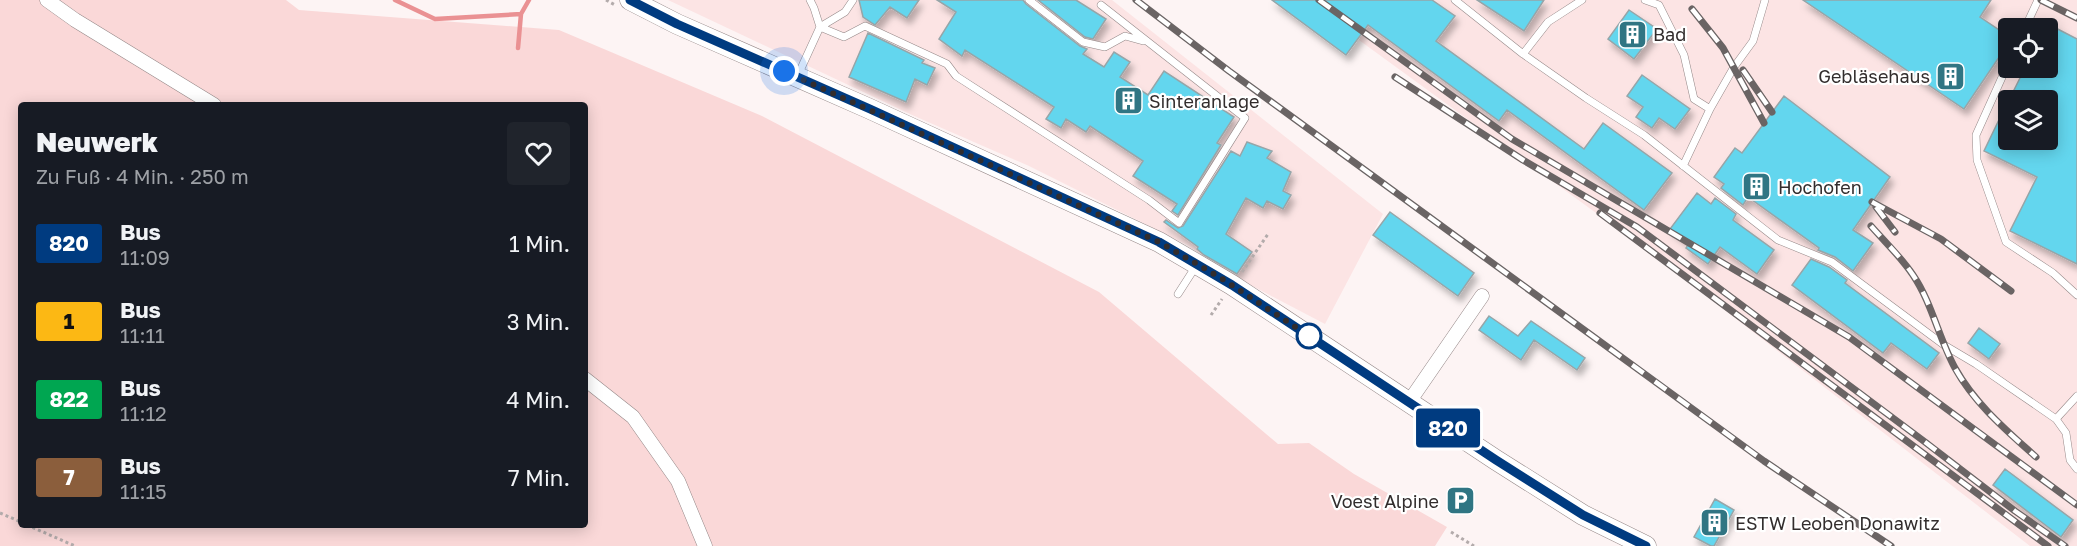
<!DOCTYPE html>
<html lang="de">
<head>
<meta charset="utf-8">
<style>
  :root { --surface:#171b24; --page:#20242c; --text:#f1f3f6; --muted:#9ea1a6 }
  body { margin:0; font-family:"Golos Text",sans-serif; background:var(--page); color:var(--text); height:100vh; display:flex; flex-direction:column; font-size:22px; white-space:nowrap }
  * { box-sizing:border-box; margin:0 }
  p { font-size:20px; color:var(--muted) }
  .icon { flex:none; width:33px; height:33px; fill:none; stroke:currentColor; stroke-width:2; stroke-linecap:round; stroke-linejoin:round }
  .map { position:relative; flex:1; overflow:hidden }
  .drawer { position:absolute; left:18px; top:102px; width:570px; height:426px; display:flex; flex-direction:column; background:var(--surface); border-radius:6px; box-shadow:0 3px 15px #0003 }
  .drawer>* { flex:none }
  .badge { padding:0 12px; border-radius:4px; font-size:21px; line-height:39px }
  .buttons { position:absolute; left:1998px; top:18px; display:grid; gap:12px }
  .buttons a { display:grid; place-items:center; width:60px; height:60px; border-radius:6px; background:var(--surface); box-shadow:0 3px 15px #0003; font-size:30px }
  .you { position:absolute; width:30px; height:30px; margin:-15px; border:4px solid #fff; border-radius:50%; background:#1a73e8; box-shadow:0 0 0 9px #1a73e833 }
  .map>.badge { position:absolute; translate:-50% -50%; box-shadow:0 0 0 3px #fff }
  .round { display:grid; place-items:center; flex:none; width:63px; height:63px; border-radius:6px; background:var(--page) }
  .head { display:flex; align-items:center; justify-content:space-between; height:102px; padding:0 18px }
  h1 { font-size:28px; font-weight:800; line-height:45px }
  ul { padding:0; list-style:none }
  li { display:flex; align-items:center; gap:18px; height:78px; padding:0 18px }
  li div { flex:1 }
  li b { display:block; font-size:22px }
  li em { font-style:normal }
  li .badge { min-width:66px; font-weight:700; text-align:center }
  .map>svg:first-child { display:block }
  .built { fill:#fce4e4; fill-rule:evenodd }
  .green { fill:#fad8d8; fill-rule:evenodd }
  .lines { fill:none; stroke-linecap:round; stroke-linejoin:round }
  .stream { stroke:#ea9193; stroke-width:4.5 }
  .building { fill:#63d6ee; stroke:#97a5a8; stroke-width:1.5; filter:url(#shadow) }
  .service-casing { stroke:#958888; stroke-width:8 }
  .minor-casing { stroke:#958888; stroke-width:15 }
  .secondary-casing { stroke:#958888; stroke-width:21 }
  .path { stroke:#b3abab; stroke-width:3; stroke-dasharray:3 3; stroke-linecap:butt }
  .service { stroke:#fff; stroke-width:7 }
  .minor { stroke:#fff; stroke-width:14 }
  .secondary { stroke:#fff; stroke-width:20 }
  .rail-casing { stroke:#6a6464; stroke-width:7 }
  .rail { stroke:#fff; stroke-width:4.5; stroke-dasharray:14; stroke-linecap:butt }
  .line-casing { stroke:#fff; stroke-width:14 }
  .line { stroke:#003b80; stroke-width:9 }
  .walk { stroke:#322d2d; stroke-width:6; stroke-dasharray:0 10.8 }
  .stop-dot { fill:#fff; stroke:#003b80; stroke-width:3 }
  .labels { text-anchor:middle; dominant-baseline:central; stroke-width:4.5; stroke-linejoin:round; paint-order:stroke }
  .poi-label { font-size:18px; fill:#322d2d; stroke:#fff; text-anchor:start }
</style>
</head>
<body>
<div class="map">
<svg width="2077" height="546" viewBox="0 0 2077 546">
  <defs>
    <filter id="shadow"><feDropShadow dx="3.5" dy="6" stdDeviation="3" flood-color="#0004"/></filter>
  </defs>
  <rect width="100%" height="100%" fill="#fdf4f4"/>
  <path class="built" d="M668,0h444l271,214 -58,110 -90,-47 -48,-32 -158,-79 -117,-51z
    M1304,0h773v546h-47l-379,-293zM2008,28h40v40h-40zM2008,100h40v40h-40z"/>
  <path class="green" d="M0,0h286l13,10 260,20 203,86 337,176 179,152 31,-1 45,31 93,53 -12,19h-1435zM21,105h564v420h-564z"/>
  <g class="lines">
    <path class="stream" d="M395,0l40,19 86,-5 8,-14
      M518,48l3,-34"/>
  </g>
  <path class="building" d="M859,0h60l-12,18 -17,-11 -15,18 -12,-8z
    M937,0h86l3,4 54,42 7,3 -4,5 21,13 10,-15 16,10 -10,15 28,18 16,-24 70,46 -17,26 4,2 -43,70 -6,-4 5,-7 -44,-28 10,-15 -53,-35 -4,6 -20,-13 -5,9 -15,-9 8,-12 -89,-57 -3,6 -23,-17 17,-27z
    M1038,0h38l30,19 -13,20 -8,-2z
    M1272,0h160l23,16 -19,25 148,108 19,-26 69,50 -28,37 -137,-100 -8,11 -131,-96 -22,30z
    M1477,0h67l-20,31z
    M1803,0h188l-11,17 28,19v8l-44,65z
    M1629,10l28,19 -23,30 -26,-20z
    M2048,24l29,15v225l-67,-33 27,-54 -53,-26 24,-50v39h40v-40h-39l16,-32h23z
    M868,33l56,27 -2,3 13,5 -8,17 -12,-6 -9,23 -57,-25z
    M1642,75l48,34 -15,20 -16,-11 -7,10 -16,-11 7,-10 -16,-11z
    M1784,96l106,81 -37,53 20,13 -20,28 -18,-14 -17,-7 1,-2 -71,-51 -5,8 -22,-17 3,-4 -10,-7 21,-29 7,5z
    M1247,142l25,9 -5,7 24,14 -8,19 8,4 -8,14 -16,-8 -4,7 -17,-10 -20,36 26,18 -15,22 -33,-19 -7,-6 1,-2 -34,-25 2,-2 12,8 5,-2 48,-75 9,5z
    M1697,193l14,11 4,-6 21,16 -3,6 41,30 -17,24 -37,-27 -12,17 -22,-16 3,-5 -19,-14z
    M1390,212l84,61 -16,23 -85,-61z
    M1811,259l18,8 18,13 -2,3 94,70 -12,16 -36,-26 -8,10 -91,-68z
    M1489,316l29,20 13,-15 54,37 -8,12 -43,-30 -13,20 -42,-30z
    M1979,328l21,16 -11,15 -21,-16z
    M2005,469l68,51 -12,17 -68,-52z
    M1715,499l19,11 -20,36h-3l-17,-9z"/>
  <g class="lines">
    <defs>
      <path id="service" d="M853,0l-8,12 -25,15 24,10 21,-11 82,38 9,12 193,124 30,23 66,-105 -144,-113
        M1029,0l54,42 22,5 20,-11 18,5
        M1455,0l68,54
        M1582,0l-34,22 -25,32 63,44 58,37 134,105 54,22 112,83 32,19 80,55 10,14 4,27 7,9
        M1645,0l14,5 25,50 10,44 16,10 24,-42 19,-26 12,-41
        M2025,28l13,-28
        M2008,64l-32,71 1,25 29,82 47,31 24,22
        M798,75l22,-48 -6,-19 -4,-8
        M1683,166l27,-57
        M1178,294l18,-28
        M2056,419l21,-23"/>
      <path id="minor" d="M47,0l28,20 139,85
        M585,379l48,38 45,64 27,65
        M1409,402l73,-106"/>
      <path id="secondary" d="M630,0l47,24 193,85 289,133 73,43 264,175 87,55 63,31"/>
    </defs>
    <use href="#service" class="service-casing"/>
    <use href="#minor" class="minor-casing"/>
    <use href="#secondary" class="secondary-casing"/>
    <path class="path" d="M606,0l9,5
      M1242,272l26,-38
      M1211,315l11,-16
      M0,513l21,9
      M27,525l48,21
      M1451,532l23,14"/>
    <use href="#service" class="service"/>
    <use href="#minor" class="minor"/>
    <use href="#secondary" class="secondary"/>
    <defs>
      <path id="rail" d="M1136,0l93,71 535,390 127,85
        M1319,0l193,139 337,198 228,168
        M2041,0l36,18
        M1692,9l31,39 41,75
        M1743,70l29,42
        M1395,77l128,83 114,67 288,215 90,69 50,35
        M1872,202l69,37 70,52
        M1876,207l19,25
        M1600,213l448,333
        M1871,226c14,16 30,31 42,49 19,28 26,64 42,93 20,36 51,62 81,89"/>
    </defs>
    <use href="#rail" class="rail-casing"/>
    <use href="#rail" class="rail"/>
  </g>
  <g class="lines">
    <defs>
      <path id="line" d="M630,0l47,24 193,85 289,133 73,43 264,175 87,55 63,31"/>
    </defs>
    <use href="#line" class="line-casing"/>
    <use href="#line" class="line"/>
    <path class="walk" d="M784,71l375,171 62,36 88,58"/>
  </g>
  <defs>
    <symbol id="building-square" viewBox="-11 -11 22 22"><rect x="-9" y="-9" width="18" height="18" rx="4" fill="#307583" stroke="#fff"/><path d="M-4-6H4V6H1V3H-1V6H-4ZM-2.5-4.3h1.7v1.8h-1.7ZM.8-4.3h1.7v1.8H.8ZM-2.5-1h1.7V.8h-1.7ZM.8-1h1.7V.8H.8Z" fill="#fff"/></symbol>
    <symbol id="parking-square" viewBox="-11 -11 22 22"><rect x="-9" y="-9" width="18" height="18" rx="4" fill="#307583" stroke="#fff"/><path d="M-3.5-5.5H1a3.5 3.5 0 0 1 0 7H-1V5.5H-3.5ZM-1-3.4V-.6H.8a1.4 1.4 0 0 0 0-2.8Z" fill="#fff"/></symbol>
  </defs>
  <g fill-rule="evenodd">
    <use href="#building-square" x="1616" y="18" width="33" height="33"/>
    <use href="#building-square" x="1934" y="60" width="33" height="33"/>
    <use href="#building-square" x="1112" y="84" width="33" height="33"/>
    <use href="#building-square" x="1740" y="170" width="33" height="33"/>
    <use href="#parking-square" x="1444" y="484" width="33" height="33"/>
    <use href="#building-square" x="1698" y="506" width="33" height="33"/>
  </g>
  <circle class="stop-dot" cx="1309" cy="336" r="12"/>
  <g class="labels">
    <g class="poi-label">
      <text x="1653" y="34">Bad</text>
      <text x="1930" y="76" text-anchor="end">Gebläsehaus</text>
      <text x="1149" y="101">Sinteranlage</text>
      <text x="1778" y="187">Hochofen</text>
      <text x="1439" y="501" text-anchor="end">Voest Alpine</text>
      <text x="1735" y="523">ESTW Leoben Donawitz</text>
    </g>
  </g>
</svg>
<div class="buttons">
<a><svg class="icon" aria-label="locate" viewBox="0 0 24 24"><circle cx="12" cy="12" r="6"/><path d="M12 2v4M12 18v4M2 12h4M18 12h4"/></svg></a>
<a><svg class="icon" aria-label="layers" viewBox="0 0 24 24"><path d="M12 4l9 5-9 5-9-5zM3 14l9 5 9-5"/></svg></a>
</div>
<div class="you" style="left:784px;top:71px"></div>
<b class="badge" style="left:1448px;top:428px;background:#003b80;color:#fff">820</b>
<section class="drawer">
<div class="head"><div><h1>Neuwerk</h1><p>Zu Fuß · 4 Min. · 250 m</p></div><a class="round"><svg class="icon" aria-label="heart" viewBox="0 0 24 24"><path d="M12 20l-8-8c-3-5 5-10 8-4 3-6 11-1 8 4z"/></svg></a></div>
<ul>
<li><span class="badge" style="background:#003b80;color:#fff">820</span><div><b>Bus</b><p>11:09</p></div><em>1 Min.</em></li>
<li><span class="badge" style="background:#fcb814;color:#111">1</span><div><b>Bus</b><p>11:11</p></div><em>3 Min.</em></li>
<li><span class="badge" style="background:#00a651;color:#fff">822</span><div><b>Bus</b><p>11:12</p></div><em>4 Min.</em></li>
<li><span class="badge" style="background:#8b5e3c;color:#fff">7</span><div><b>Bus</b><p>11:15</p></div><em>7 Min.</em></li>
</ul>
</section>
</div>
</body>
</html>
